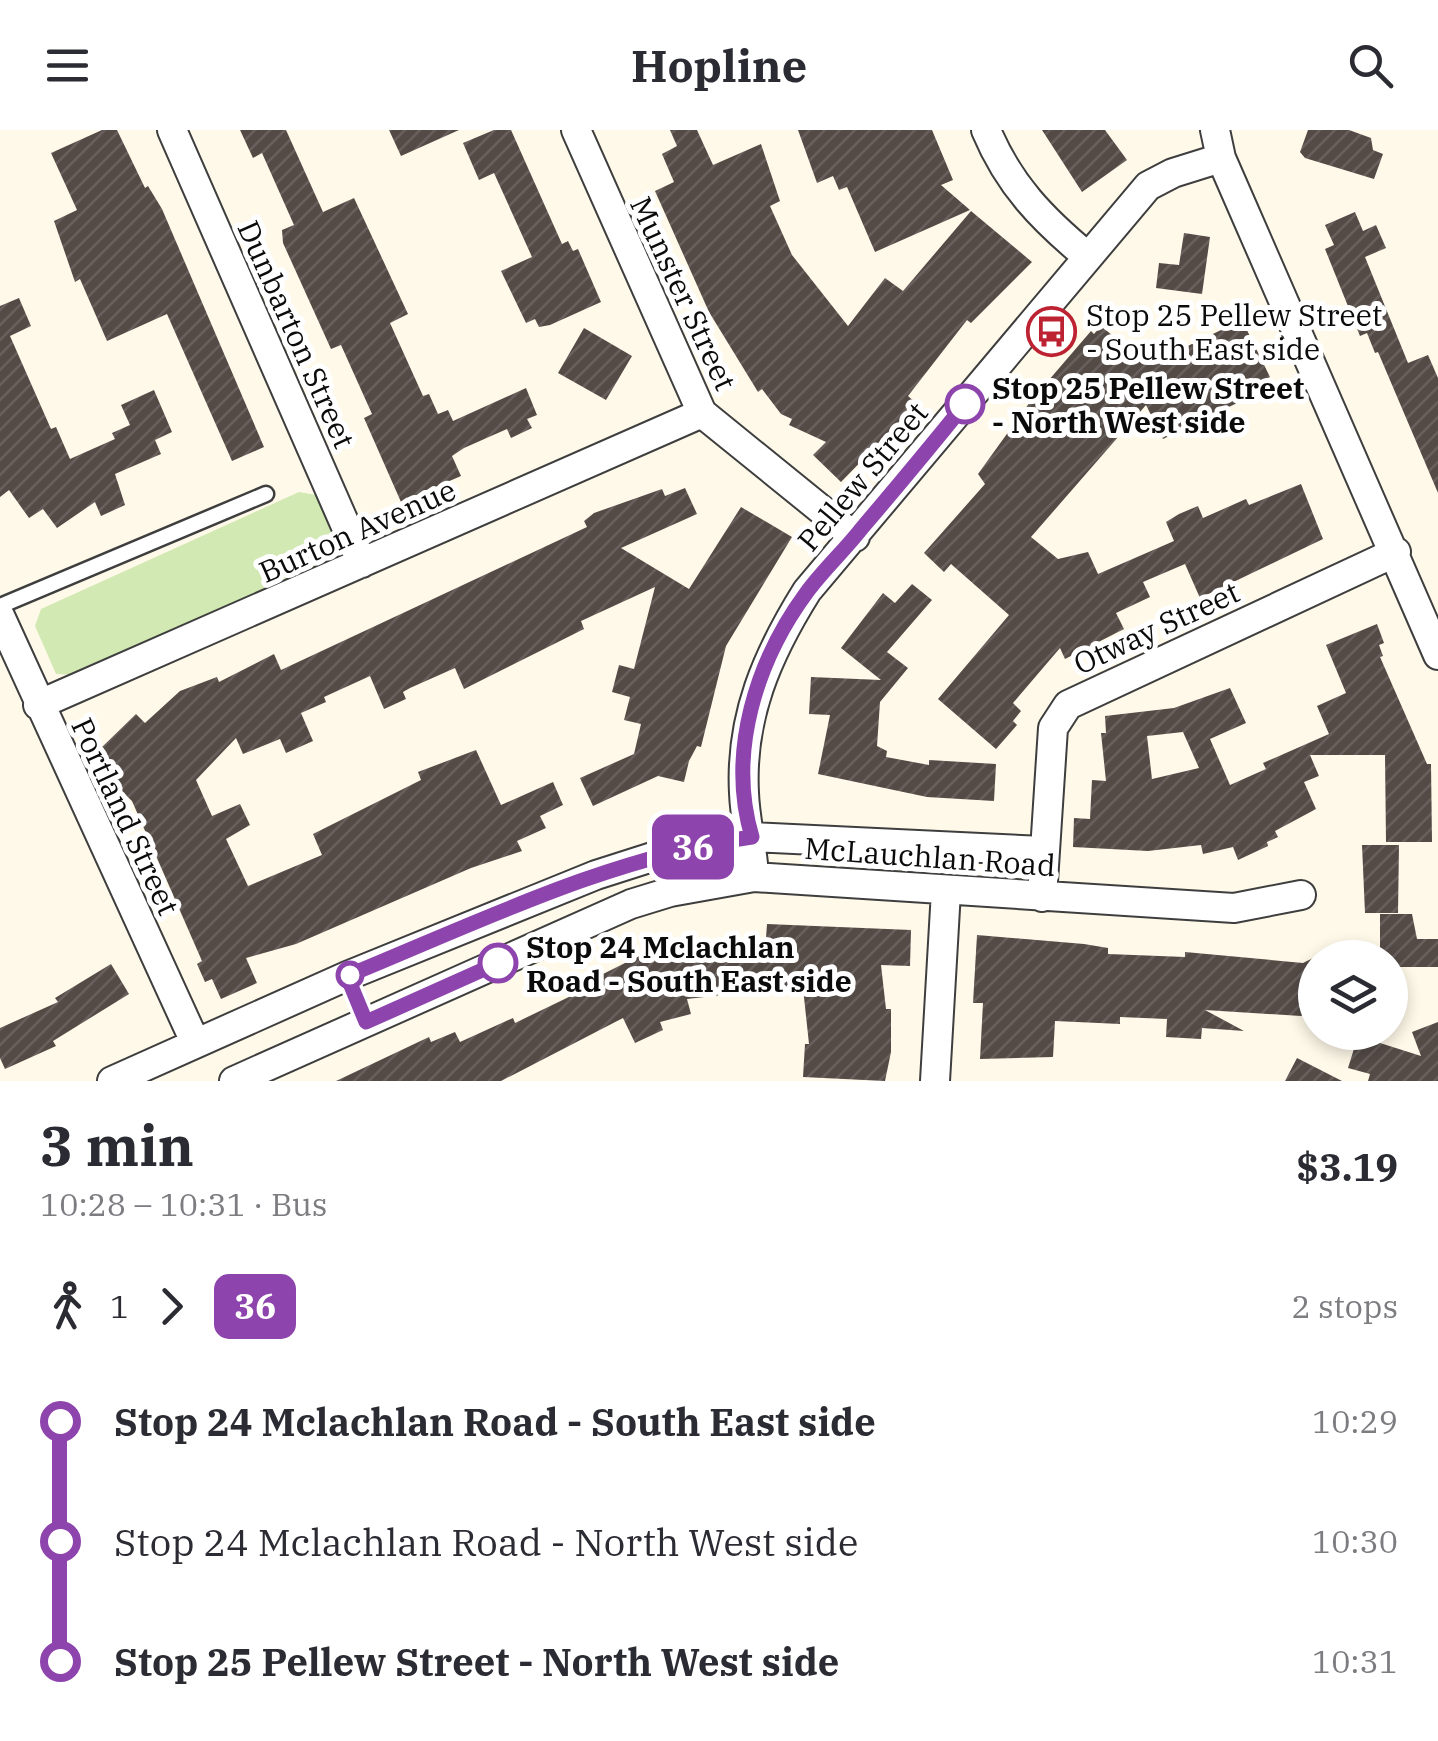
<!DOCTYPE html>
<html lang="en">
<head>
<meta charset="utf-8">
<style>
  :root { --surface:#fff; --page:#f2f2f3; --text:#2b2b33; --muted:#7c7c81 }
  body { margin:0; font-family:"IBM Plex Serif",serif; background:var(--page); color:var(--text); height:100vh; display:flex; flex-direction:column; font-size:38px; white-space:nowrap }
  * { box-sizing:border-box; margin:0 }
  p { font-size:32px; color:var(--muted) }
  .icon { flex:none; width:55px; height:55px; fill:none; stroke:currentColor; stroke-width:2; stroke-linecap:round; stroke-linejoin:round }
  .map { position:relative; height:951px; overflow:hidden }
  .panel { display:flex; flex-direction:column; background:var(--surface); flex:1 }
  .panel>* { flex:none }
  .badge { padding:0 20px; border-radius:15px; font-size:35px; line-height:65px }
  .buttons { position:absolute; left:1298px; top:810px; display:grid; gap:20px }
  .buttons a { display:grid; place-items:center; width:110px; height:110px; border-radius:50%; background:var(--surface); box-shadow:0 5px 15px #0003; font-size:50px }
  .map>.badge { position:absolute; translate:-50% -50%; box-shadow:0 0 0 5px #fff }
  .legs { display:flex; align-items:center; gap:15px; height:110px; padding:0 40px; font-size:32px }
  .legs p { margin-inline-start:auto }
  .head { display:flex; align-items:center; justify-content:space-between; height:170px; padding:0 40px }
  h1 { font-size:55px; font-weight:700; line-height:75px }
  ul { padding:0 40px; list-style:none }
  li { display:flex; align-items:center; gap:35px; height:120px; font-size:38px }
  li i { display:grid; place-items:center; width:15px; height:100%; margin:0 12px; background:currentColor }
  li i::after { content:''; width:25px; height:25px; margin:-12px; border:8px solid; border-radius:50%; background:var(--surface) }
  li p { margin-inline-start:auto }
  li:first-child i { background:linear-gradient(#0000 50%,currentColor 0) }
  li:last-child i { background:linear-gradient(currentColor 50%,#0000 0) }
  header { display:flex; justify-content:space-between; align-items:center; height:130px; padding:0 40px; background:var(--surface); font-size:45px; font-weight:700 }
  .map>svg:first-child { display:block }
  .green { fill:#d2e9b3 }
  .building { fill:url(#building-hatch); fill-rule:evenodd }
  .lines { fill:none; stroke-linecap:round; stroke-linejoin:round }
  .lane-casing { stroke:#3e3e3e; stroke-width:19 }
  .street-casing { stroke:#3e3e3e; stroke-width:32 }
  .lane { stroke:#fff; stroke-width:14 }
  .street { stroke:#fff; stroke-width:28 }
  .line-1-casing { stroke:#fff; stroke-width:22 }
  .line-1 { stroke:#8e44ad; stroke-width:15 }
  .stop-1-dot { fill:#fff; stroke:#8e44ad; stroke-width:5 }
  .labels { text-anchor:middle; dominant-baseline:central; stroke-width:10; stroke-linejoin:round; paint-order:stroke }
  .street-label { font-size:30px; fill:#0b0b0b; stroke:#fff }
  .poi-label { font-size:30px; fill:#0b0b0b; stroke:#fff; text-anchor:start }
  .stop-label { font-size:30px; font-weight:bold; fill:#0b0b0b; stroke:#fff; text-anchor:start }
</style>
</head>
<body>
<header><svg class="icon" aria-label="menu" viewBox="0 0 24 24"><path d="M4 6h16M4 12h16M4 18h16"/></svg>Hopline<svg class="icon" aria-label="search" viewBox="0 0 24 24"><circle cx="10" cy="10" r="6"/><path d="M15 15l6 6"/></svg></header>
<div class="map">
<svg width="1438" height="951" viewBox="0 0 1438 951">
  <defs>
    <pattern id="building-hatch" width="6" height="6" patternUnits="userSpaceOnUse" patternTransform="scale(2.5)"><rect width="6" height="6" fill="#544b47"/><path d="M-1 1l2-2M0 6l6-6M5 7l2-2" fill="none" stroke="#68605d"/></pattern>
  </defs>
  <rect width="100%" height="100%" fill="#fff9e9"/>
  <path class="green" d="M299,362l23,4 16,43 -14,24 -248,112 -20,-1 -21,-48 6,-17z"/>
  <path class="building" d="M102,0h15l28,58 3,-2 14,23 102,238 -32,14 -65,-147 -60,27 -27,-62 -5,3 -21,-61 23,-11 -26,-57z
    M240,0h46l37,82 31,-14 54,116 -18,9 33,73 6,-2 9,20 10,-4 5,11 73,-33 11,27 -10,4 5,9 -21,10 -4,-9 -43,19 -12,8 9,20 -60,26 -37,-84 8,-4 -31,-69 -10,4 -48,-106 -1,-13 12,-5 -32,-72 -9,5z
    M389,0h70l-58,26z
    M494,0h17l51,114 6,-3 5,10 5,-2 23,53 -51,23 -11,2 -4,-8 -9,4 -25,-52 31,-14 -38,-84 -15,7 -16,-37z
    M670,0h27l16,35 48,-21 19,57 -10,5 22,49 56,71 37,-48 18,13 68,-80 61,51 -61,61 -4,-3 -59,76 9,8 -76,78 -28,-27 13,-13 -37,-17 3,-6 -11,-5 -19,-25 -4,3 -49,-80 -54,-121 19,-9 -12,-28 15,-8z
    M798,0h134l21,50 -12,5 29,25 -95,42 -28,-65 -8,3 -6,-14 -16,7z
    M1042,0h63l22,30 -45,32z
    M1308,0h41l22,8 2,12 10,4 -9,25 -69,-21 -5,-6z
    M1355,82l8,19 13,-6 10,23 -21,9 43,106 20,-8 10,23v115l-60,-141 -3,1 -8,-20 -7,3 -35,-87 9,-4 -9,-20z
    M1184,103l26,4 -8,57 -46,-6 3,-25 20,2z
    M19,168l12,28 -21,10 41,93 5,-2 14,32 45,-20 -3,-6 18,-8 -9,-20 33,-15 18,42 -17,8 6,14 -46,20 10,31 -24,11 -6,-14 -38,26 -14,-19 -14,9 -20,-28 -9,7v-191z
    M1242,190l28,57 -6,3 4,8 -105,51 -17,-34 -115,132 27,22 30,-7 10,22 76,-33 -8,-19 13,-8 19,-8 5,12 43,-19 3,6 52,-21 22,55 -123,59 -15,-34 -42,18 7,15 -34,16 8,16 -59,30 -5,-11 -47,55 8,8 -8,10 4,4 -21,24 -58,-50 71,-84 -58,-51 -7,8 -20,-19 61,-69 -7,-10 52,-72 61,-71 3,3 7,-8 47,39z
    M584,198l48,28 -26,44 -48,-27z
    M685,358l12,26 -76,34 68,41 52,-82 51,30 -66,109 -25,101 -4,-1 -8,15 -5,21 -26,-6 -65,30 -13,-28 54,-24 7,-30 -17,-4 6,-23 -18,-5 7,-27 15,4 21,-82 -74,34 3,8 -120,60 -9,-21 -45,20 -7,4 3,7 -22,10 -14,-33 -46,21 2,5 -25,11 12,28 -27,12 -6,-14 -37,15 -7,-16 -40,42 16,36 28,-12 10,21 -24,14 22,47 74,-31 -9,-21 108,-54 -3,-8 58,-22 25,55 52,-23 10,23 -23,11 6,12 -29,13 5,10 -51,17 -175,76 -50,14 11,25 -36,16 -9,-20 -7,3 -8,-18 5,-3 -70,-160 -25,-24 5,-5 -13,-13 5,-5 -4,-5 36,-35 9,9 35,-32 37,-14 2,5 55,-28 7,16 306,-143 -3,-6 10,-8 68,-24 3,7z
    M912,454l20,16 -45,52 21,16 -28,34 -3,44 10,5 -1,6 43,8v-5l67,4 -2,37 -67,-4 -109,-23 12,-59 -21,-1 2,-37 70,3 -40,-32 42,-55 12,10z
    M1377,494l7,19 -5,2 4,11 -3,1 47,107h4l1,78h-46l-1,-87h-75l9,21 -15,6 12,27 -41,22 3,6 -11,5 1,4 -30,14 -5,-13 -30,7 -2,-9 -53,6 -75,-4 1,-29 16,1 2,-39 14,1 -5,-48h5l-1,-17 69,-8 56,-20 16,35 -36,16 20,46 36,-16 -3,-6 66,-29 -12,-28 29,-13 -20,-48zM1183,602l16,36 -47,11 -5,-43z
    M1362,715h37l-1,68h-33z
    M1380,784h32l5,25h21v28h-48v-9h-10z
    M767,794l144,6 -1,36 -29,-1 5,44h5v43l-6,29 -82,-4 2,-33h4l-6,-56 -55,-2v6l-61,7 4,15 -31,8 3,8 -28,13 -12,-25 -122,63h-165l93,-44 2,5 24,-10 5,10 53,-24 2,5 89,-43 -3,-5 44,-22 -1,-4 33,-7 2,7 87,-11z
    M977,805l107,9 24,4v6l77,3v-5l118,11 12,-6v53l-14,6 -96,-6 39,21 -42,-3 -1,11 -35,-2 1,-18 -47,-2v7l-65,-3 -2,36 -73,2 3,-56h-10z
    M111,834l18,30 -76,47 3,5 -51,23 -5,-11v-30l58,-26 -3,-4z
    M1438,892v59h-70l2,-7 -22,-6 10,-32 63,20 -9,-24z
    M1297,928l45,23h-57z"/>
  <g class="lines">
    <defs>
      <path id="lane" d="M0,476l266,-112
        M347,846l18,46"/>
      <path id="street" d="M172,0l190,433
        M576,0l126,283 153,124
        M986,0c23,55 56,89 102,127
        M1215,0l6,28 217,497
        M0,486l195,426
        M38,575l664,-292
        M754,747c-1,-29 -9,-55 -10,-84 -4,-76 23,-138 63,-202l341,-405 25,-13 48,-15
        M1042,767l11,-169 15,-23 328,-153
        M112,951l235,-105 249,-101 72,-23 84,-15 291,14
        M234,951l397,-177 39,-12 84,-15 480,31 67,-13
        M935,951l11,-190"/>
    </defs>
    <use href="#lane" class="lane-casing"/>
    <use href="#street" class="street-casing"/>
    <use href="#lane" class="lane"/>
    <use href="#street" class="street"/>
  </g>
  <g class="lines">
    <defs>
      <path id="line-1" d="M498,833l-132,59 -19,-46c132,-54 263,-119 405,-139 -25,-84 4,-176 55,-245 17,-23 38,-42 55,-64 35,-41 69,-82 103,-124"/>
    </defs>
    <use href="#line-1" class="line-1-casing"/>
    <use href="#line-1" class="line-1"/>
  </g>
  <defs>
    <symbol id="bus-ring" viewBox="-11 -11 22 22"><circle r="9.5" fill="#fff" stroke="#bc2231" stroke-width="1.5"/><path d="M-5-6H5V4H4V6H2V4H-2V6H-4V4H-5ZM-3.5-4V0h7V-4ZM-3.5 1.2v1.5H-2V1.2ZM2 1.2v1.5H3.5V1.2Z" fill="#bc2231"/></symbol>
  </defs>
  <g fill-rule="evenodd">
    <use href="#bus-ring" x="1024" y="174" width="55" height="55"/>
  </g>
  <g class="stop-1-dot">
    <circle cx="965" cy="274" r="18"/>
    <circle cx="498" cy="833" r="18"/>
    <circle cx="350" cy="845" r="12"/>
  </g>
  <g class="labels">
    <g class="street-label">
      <text transform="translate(684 163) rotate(65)">Munster Street</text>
      <text transform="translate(297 204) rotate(66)">Dunbarton Street</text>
      <text transform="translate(862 346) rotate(-50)">Pellew Street</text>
      <text transform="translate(357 400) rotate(-24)">Burton Avenue</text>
      <text transform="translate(1156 497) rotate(-25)">Otway Street</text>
      <text transform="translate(126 686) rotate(65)">Portland Street</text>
      <text transform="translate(930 726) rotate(4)">McLauchlan Road</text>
    </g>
    <g class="poi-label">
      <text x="1086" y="184">Stop 25 Pellew Street<tspan x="1086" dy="34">- South East side</tspan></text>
    </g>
    <g class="stop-label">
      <text x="992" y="257">Stop 25 Pellew Street<tspan x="992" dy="34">- North West side</tspan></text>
      <text x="526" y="816">Stop 24 Mclachlan<tspan x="526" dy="34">Road - South East side</tspan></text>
    </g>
  </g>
</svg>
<div class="buttons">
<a><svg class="icon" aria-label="layers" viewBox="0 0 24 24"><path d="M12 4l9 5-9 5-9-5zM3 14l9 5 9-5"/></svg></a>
</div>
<b class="badge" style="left:693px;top:717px;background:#8e44ad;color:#fff">36</b>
</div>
<section class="panel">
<div class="head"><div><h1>3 min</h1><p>10:28 – 10:31 · Bus</p></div><b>$3.19</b></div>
<div class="legs"><svg class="icon" aria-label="walk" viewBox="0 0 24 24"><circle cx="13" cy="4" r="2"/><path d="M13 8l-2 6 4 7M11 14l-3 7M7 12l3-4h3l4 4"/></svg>1<svg class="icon" aria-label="forward" viewBox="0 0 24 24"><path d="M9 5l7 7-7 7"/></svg><b class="badge" style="background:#8e44ad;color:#fff">36</b><p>2 stops</p></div>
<ul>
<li><i style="color:#8e44ad"></i><b>Stop 24 Mclachlan Road - South East side</b><p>10:29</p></li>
<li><i style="color:#8e44ad"></i><span>Stop 24 Mclachlan Road - North West side</span><p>10:30</p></li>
<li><i style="color:#8e44ad"></i><b>Stop 25 Pellew Street - North West side</b><p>10:31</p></li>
</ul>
</section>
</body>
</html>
